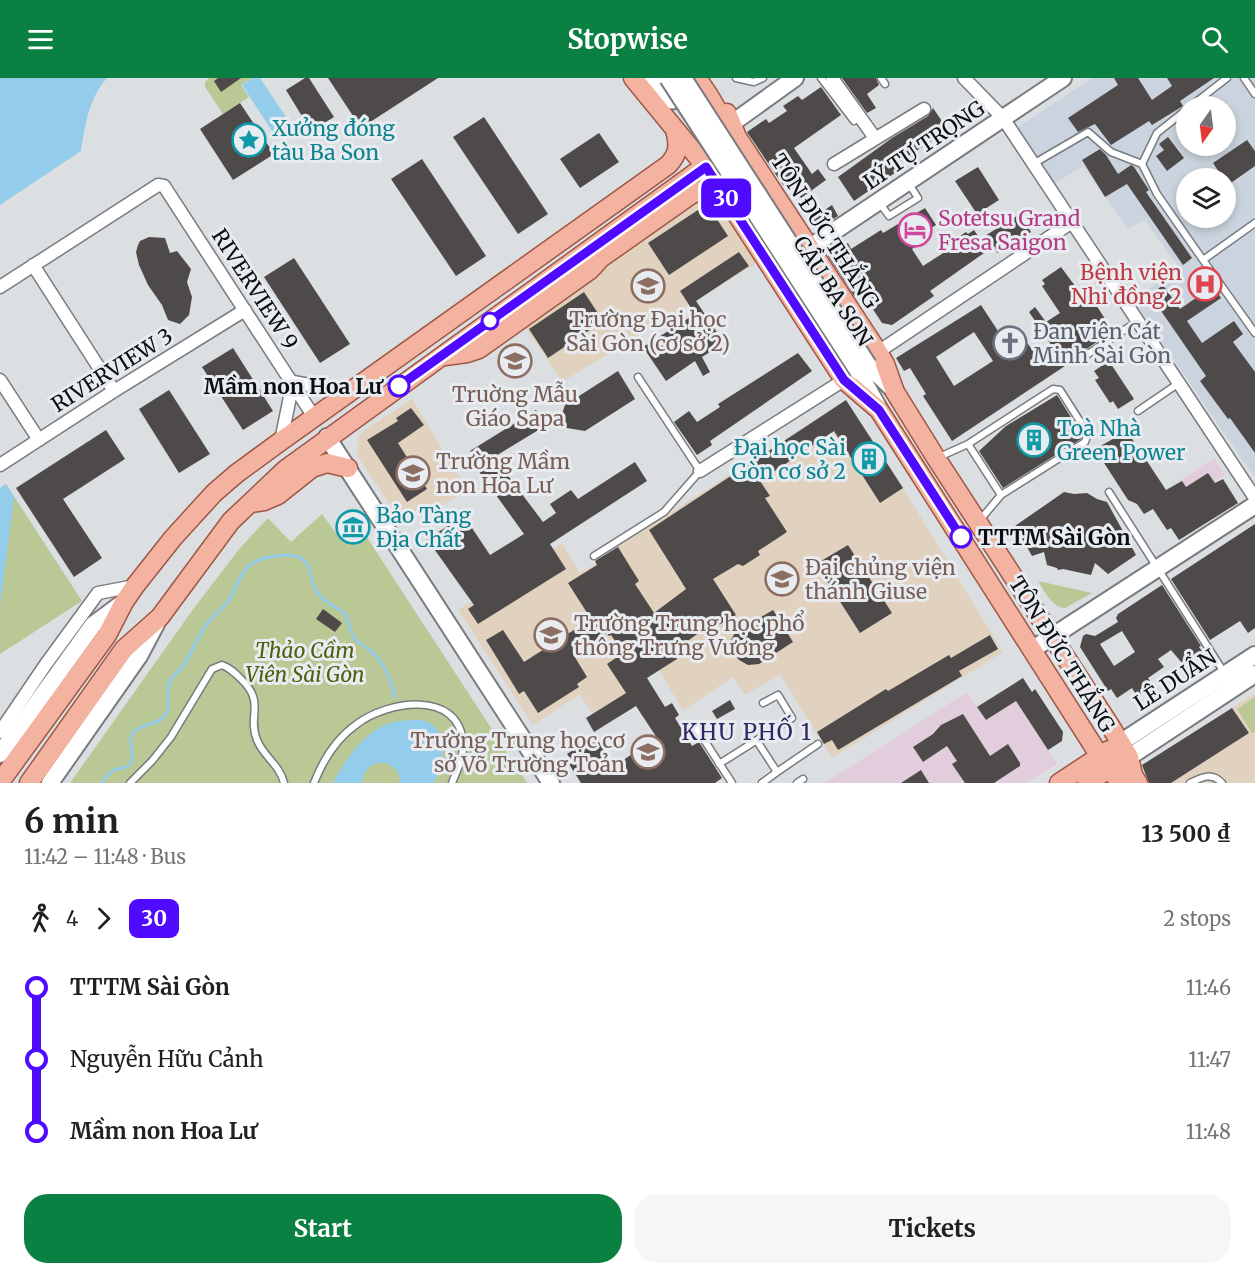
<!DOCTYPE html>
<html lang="en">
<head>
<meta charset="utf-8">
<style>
  :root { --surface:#fff; --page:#f6f6f6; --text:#202124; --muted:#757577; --accent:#0b8043 }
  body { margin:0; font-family:Merriweather,serif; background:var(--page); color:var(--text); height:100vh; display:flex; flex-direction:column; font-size:22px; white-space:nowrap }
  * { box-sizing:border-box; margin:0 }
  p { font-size:20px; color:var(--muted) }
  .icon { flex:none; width:33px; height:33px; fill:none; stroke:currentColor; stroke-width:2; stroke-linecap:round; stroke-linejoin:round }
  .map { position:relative; height:705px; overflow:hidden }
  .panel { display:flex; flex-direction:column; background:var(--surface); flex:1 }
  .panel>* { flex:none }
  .badge { padding:0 12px; border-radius:9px; font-size:21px; line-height:39px }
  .needle { width:39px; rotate:194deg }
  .controls { position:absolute; left:1176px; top:18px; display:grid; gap:12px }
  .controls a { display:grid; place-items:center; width:60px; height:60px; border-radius:50%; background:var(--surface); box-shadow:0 3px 9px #0003; font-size:30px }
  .map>.badge { position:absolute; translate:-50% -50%; box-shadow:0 0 0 3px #fff }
  .legs { display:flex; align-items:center; gap:9px; height:66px; padding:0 24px; font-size:20px }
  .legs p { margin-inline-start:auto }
  .summary { display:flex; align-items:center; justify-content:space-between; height:102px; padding:0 24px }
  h1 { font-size:33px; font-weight:700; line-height:45px }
  .button { display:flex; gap:12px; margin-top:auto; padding:12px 24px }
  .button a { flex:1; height:69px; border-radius:24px; background:var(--accent); color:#fff; font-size:24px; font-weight:700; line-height:69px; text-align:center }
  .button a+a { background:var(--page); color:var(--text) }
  ul { padding:0 24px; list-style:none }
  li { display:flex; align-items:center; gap:21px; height:72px; font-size:22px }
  li i { display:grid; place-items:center; width:9px; height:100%; margin:0 8px; background:currentColor }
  li i::after { content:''; width:15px; height:15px; margin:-8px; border:4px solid; border-radius:50%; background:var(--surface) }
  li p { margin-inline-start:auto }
  li:first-child i { background:linear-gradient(#0000 50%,currentColor 0) }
  li:last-child i { background:linear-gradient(currentColor 50%,#0000 0) }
  header { display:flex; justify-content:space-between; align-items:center; height:78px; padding:0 24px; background:var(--accent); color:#fff; font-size:27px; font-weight:700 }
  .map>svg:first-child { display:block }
  .commercial { fill:#e2cddc }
  .built { fill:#cbd4de; fill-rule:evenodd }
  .education { fill:#e1d2c0 }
  .green { fill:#b9c894 }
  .water { fill:#94cdec }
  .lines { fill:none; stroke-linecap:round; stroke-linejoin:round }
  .stream { stroke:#94cdec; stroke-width:3 }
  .building { fill:#4e4a49; fill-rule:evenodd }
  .lane-casing { stroke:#787b7f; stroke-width:9 }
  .street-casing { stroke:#787b7f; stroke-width:15 }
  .secondary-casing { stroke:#787b7f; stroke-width:20 }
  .primary-casing { stroke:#9f5745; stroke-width:21 }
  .lane { stroke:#fff; stroke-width:6 }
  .street { stroke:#fff; stroke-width:12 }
  .secondary { stroke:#fff; stroke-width:16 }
  .primary { stroke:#f4b2a0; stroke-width:18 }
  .secondary-bridge-casing { stroke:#787b7f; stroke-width:20; stroke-linecap:butt }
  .secondary-bridge { stroke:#fff; stroke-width:16 }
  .line-1-casing { stroke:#fff; stroke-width:14 }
  .line-1 { stroke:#4f0aff; stroke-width:9 }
  .stop-1-dot { fill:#fff; stroke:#4f0aff; stroke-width:3 }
  .labels { text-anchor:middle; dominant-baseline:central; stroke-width:6; stroke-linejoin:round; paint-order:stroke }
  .culture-label { font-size:21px; fill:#0d838f; stroke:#e8ecf0; text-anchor:start }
  .street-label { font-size:21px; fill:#0d0e10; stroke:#e8ecf0 }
  .hotel-label { font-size:21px; fill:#b23c85; stroke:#e8ecf0; text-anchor:start }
  .health-label { font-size:21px; fill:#be3a42; stroke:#e8ecf0; text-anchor:end }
  .education-label { font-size:21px; fill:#785e54; stroke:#e8ecf0; text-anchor:start }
  .worship-label { font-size:21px; fill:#5b616d; stroke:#e8ecf0; text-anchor:start }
  .stop-label { font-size:21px; font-weight:bold; fill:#0d0e10; stroke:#e8ecf0; text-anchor:end }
  .park-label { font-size:21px; font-style:italic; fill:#4f5f0d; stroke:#e8ecf0 }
  .neighbourhood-label { font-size:22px; letter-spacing:1.5px; fill:#302762; stroke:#e8ecf0 }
</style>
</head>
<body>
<header><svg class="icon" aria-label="menu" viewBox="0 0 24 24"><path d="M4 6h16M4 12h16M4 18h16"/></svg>Stopwise<svg class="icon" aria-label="search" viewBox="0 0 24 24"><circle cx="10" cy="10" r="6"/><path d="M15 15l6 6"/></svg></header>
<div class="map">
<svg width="1255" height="705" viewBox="0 0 1255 705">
  <rect width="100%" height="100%" fill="#dbdfe2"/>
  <path class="commercial" d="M1214,380l11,17 -10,6 12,18 -31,20 -23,-34z
    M967,614l19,28 30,-19 41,63 -30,19h-202z"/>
  <path class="built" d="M1092,0h163v400l-122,-177 45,-35 -33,-46 -17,9 -45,-63 -31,19 -33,-48 -1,-10zM1186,28h40v40h-40zM1186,100h40v40h-40z"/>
  <path class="education" d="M708,117l7,4 42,64 -195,119 -39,-58 176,-125z
    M412,321l55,91 -35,22 -4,-8 -27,17 -44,-65 2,-22z
    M846,322l57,88 100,164 -171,106 -52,-83 -35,20 -12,-18 -50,34 -88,-150z
    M562,465l18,30 15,-9 39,67 -5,60 -37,23 -12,-20 -47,31 -75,-115z
    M1255,615v90h-107l-10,-15z"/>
  <path class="green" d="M209,0h43l-11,7 8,12 -26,17 -18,-27v-5z
    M6,406l76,117 -82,53v-166z
    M322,436l13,18 20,-13 172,264h-457l124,-175 46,-60 28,-30 23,24z
    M1038,503l54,12 -27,15c-14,-1 -20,-17 -27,-27z
    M1255,619v35l-3,1 -15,-24z"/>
  <path class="water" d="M0,0h107c-18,20 -22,47 -26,73l-81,54z
    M253,0h7l30,45 1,8 -5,5 -6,1 -6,-3 -32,-49z
    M6,406l8,13 -14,110v-119z
    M421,642c30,6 23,42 13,63h-34c0,-26 -36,-28 -38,0h-29c11,-22 31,-50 54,-59 11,-4 23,-4 34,-4z"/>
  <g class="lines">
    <path class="stream" d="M366,569c17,13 24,30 29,50
      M101,705c4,-4 8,-10 13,-13 5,-3 12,0 16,-6 7,-9 -4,-21 3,-31 8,-11 28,-7 34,-21 5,-10 -3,-20 3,-31 3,-5 8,-9 12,-14 10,-13 15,-30 25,-43 6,-9 16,-15 22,-24 7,-11 10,-26 21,-35 10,-8 36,-12 48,-8 16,6 11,23 19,35 6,10 19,14 28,22 6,11 5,24 17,31"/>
  </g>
  <path class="building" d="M218,0h23l-20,14 -7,-11z
    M305,0h4l25,39 -23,14 -25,-41z
    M328,0h110l-77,50z
    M842,0h34l3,7 -12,9 9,14 -9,5z
    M1114,0h24l14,22 20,-14 -5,-8h47l-34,23 3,5 -31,19 -3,-4 -38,24 -16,-21 -17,8 -10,-14 50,-33z
    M821,9l20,28 -47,33 18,26 6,-5 8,11 -25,18 -8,-11 -6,4 -40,-59 19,-13 3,4 18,-12 -4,-5 15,-10 4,4z
    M240,25l34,51 -41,26 -33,-51z
    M933,30l15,22 -50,33 4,5 -48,33 -16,-24 54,-39 36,-22z
    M484,39l64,97 -30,20 -65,-97z
    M599,55l20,29 -39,26 -20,-29z
    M1168,59l16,21 -17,13 -11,-15 8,-6 -5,-6z
    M1247,62l8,11v15l-27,19 -2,-7h-3l-10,-15z
    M1100,71l6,6 12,19 13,-9 3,2 15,23 -3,2 46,66 -9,7 -56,-81 -22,13 -23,-37z
    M422,81l64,97 -30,20 -65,-97z
    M978,89l21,33 -22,14 -22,-33z
    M707,126l21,32 -59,39 -21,-32z
    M832,127l6,11 -16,10 -6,-2 -3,-6z
    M925,130l11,17 -16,10 4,6 -12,8 11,17 25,-16 -2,-2 6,-4 -1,-2 15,-10 2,2 6,-4 6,9 40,-25 11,18 -34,21 -3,-7 -64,45 4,5 -42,29 -10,-2 -21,-32 -7,5 -26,-40 20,-13 3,6 30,-19 2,3z
    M149,159l16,1 5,15 7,-2 14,18 -4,13 5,15 -3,18 -9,9 -12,-4 -6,-15 -14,-20 -9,-20 -3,-13 2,-7 2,-4z
    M739,174l10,14 -53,35 28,42 -22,14 8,15 -7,4 -8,-15 -29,20 -23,-34 52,-33 -15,-23z
    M294,180l56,86 -30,19 -56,-86z
    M1061,189l23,31 5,-4 24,37 -34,23 -2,4 -125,83 -29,-45 3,-2 -16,-26 -6,3 -8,-13 85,-53 30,46 14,-11 14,19 15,-10 -25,-37 6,-5 11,15 14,-9 -18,-27 3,-2 -3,-4zM974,254l19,29 -39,25 -18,-29z
    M1163,207l17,24 33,-23 8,12 -34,23 15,22 32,-22 9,13 -10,8 22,30v81l-25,-35 -2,1 -28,-38 6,-5 -56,-81z
    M584,214l19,29 -55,37 -19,-29z
    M233,270l40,63 -30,19 -41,-63z
    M798,275l14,18 -102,70 2,4 -15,10 -23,-33 15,-11 8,11 23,-15 -2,-3z
    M1109,283l25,38 -16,10 -5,-8 -3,2 -15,-23 4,-2 -5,-7z
    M618,293l17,28 -50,32 -18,-3 -4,-5 -1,-9 3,-9z
    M169,312l41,64 -31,19 -40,-64z
    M1057,317l25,40 -1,4 -78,49 -24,-37 27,-25z
    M846,322l57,88 -23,15 -46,-72 -74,50 10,15 -5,2 22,34 -29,19 2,4 -17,11 -5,-2 -25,15 23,36 -33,19 -3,-2 -26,19 3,8 -30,19 18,29 7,-4 7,12 -4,3 17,28 7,-4 23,36 -7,5h-134l-12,-19 4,-2 -6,-8 28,-18 19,30 43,-28 -21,-32 -42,26 -8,-14 40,-25 -19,-29 16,-11 -12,-18 -2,1 -2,-3 -34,21 14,23 -10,7 2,3 -41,26 -14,-22 -5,3 -33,-54 17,-10 21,32 67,-43 -23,-36 29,-18 -2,-4 23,-14 21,34 -4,3 19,29 32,-24 -37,-59z
    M411,330l13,17 -26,18 29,46 -20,13 -40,-62 31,-19 -2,-3z
    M536,332l9,16 -51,31 49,65 13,-9 -6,-9 21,-14 7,9 57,-37 12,19 -97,63 16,25 -88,55 -10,-15 6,-4 -47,-66 37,-23 26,39 34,-21 -46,-64 3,-1 -11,-18z
    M106,352l19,29 -62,40 39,59 -28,19 -58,-89z
    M1127,353l39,59 16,-9 4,6 22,-14 7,10 8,-4 15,24 -59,37 -8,-12 -4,2 -14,-21 -9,5 -7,-10 -9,-4 -33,-51z
    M1064,414l10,2 13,-1 10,6 10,3 29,53 -28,19 -13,-11 -4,12 -28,-6 -5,1 -1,-2 -10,-3 -3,-13 -12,4 -17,-30z
    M1255,446v104l-7,5 -8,-12 -30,19 -39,-61z
    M848,467l44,68 -32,20 -44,-69z
    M1162,507l39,61 -2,1 3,4 -20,12 -11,-13 -13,9 6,8 -16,11 5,7 -16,11 -5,-8 -15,10 -6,-9 -3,2 -28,-44 3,-11 3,-2 9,2 23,-14 -2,-4 2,-4zM1122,553l13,21 -21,14 -14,-22z
    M323,531l19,14 -7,9 -19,-13z
    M773,532l20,32 -34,22 -11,1 -9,-5 -7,-9 -1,-11 10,-18 3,5z
    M990,557l8,14 -39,22 3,5 -124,74 -6,-10 -8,4 -7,-12 69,-43 2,2 61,-36 2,3z
    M1023,600l9,14 3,-3 28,43 -1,9 -14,9 -32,-49 -30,19 -9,-13z
    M730,622l5,9 -18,10 -5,-8z
    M1232,630l17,25 -78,50h-22l-7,-18z
    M963,636l27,42 18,-12 12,19v3l-26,17h-29l-13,-19 5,-3 -10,-15 -24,16 -10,-15 20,-13 8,-9z
    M921,692l8,13h-28z"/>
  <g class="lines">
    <defs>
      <path id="lane" d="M736,0l18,4 9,-4
        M821,0l33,43
        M881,0l4,6
        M1244,0l11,16
        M1191,28l36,-28
        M1186,32l-29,23 -15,31 15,30 46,66 52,-37
        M1033,86l55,-32 23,20 31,12
        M879,124l10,14 29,-18 -9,-14
        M1203,182l52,73
        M1082,280l56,-37
        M1138,333l41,-28
        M968,366l85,-55 7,1 28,44 -3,8 -84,53
        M937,380l31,-14 33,51 -21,25
        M1109,414l116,182
        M594,478l70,-44 36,-41 -62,-94
        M697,651l35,54
        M757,663l20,31 -15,11
        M719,686l73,-46 -14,-23 -15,8
        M777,694l41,-28
        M130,705l22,-22 19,-24 41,-68 10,-4c8,3 13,8 19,14 25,24 6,36 16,61 6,16 23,25 27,43
        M314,705c9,-23 23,-45 43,-59 30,-23 102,-35 106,19 1,14 -6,27 -11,40
        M797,705l6,-4
        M1190,705c12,-6 22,-11 32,0"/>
      <path id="street" d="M832,0l43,60
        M964,0l39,40 252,380
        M834,86l90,-55
        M33,187l81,126
        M0,209l158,-102 6,1 150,231
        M878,274l194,-130
        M0,302l39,60
        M293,304l56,10
        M281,363l12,-59
        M0,387l114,-74 131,-81
        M700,393l144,-91
        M0,654l46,-68 52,-71 37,-7"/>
      <path id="secondary" d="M651,0c14,23 17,30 42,13
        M731,46l64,-46
        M809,170l254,-170
        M868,287l27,26
        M858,293l20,36
        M327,359l224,346
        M1033,571l222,-144
        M1120,665l135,-88
        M0,676l93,-129 31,-23
        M1129,679l126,-83
        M50,705l89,-127 18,-34"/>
      <path id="primary" d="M633,0l73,89 138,213 35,30 229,359 14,14
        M727,35l10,24 141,215 7,12 10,28 41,66 173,266 20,33 4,18 5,8
        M445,278l22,-3 12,-4 111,-79 11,-12 91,-64 17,-6 15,7
        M251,425l13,-2 14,-6 34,-27 15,-5 21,5
        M0,704l107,-147 17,-33 11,-16 38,-48 41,-45 22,-19 45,-33 387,-276c11,-11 11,-21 7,-35
        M29,705l95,-134 36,-32 71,-96 55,-52 427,-309c22,-32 2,-55 -16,-82
        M1059,705l50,-33
        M1087,705l30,-19"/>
    </defs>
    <use href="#lane" class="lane-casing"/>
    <use href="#street" class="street-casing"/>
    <use href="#secondary" class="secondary-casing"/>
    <use href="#primary" class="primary-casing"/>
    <use href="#lane" class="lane"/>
    <use href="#street" class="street"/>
    <use href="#secondary" class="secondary"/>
    <use href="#primary" class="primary"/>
    <defs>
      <path id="secondary-bridge" d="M668,0l190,293
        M683,0l185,287"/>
    </defs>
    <use href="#secondary-bridge" class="secondary-bridge-casing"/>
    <use href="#secondary-bridge" class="secondary-bridge"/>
  </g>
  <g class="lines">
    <defs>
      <path id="line-1" d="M399,308l307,-219 138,213 35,30 82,127"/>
    </defs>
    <use href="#line-1" class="line-1-casing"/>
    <use href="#line-1" class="line-1"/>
  </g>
  <defs>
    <symbol id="sight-ring" viewBox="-11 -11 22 22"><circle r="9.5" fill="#e8ecf0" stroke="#0f9aa8" stroke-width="1.5"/><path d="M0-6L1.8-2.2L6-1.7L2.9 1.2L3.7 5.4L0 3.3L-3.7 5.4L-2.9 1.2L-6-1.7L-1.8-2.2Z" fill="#0f9aa8"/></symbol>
    <symbol id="hotel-ring" viewBox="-11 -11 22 22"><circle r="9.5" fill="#e8ecf0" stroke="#d1479c" stroke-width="1.5"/><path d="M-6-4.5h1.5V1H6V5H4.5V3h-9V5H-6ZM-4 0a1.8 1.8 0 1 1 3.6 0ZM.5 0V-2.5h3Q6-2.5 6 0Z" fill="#d1479c"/></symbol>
    <symbol id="hospital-ring" viewBox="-11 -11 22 22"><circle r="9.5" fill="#e8ecf0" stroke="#e0444e" stroke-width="1.5"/><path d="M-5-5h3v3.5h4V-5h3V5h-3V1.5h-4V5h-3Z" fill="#e0444e"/></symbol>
    <symbol id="university-ring" viewBox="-11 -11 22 22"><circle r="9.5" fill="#e8ecf0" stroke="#8d6e63" stroke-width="1.5"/><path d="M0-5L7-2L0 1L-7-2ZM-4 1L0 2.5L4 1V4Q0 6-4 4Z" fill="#8d6e63"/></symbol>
    <symbol id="church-ring" viewBox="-11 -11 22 22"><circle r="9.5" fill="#e8ecf0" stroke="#6b7280" stroke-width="1.5"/><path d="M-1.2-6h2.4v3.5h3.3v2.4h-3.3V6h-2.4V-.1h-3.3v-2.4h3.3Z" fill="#6b7280"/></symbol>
    <symbol id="school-ring" viewBox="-11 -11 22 22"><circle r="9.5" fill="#e8ecf0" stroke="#8d6e63" stroke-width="1.5"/><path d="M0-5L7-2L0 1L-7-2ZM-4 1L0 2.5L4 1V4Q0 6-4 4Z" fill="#8d6e63"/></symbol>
    <symbol id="building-ring" viewBox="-11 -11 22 22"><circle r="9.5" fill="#e8ecf0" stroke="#0f9aa8" stroke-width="1.5"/><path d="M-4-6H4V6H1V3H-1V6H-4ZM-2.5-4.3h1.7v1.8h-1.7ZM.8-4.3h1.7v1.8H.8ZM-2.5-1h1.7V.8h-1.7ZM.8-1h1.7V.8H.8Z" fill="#0f9aa8"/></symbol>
    <symbol id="museum-ring" viewBox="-11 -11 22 22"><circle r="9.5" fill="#e8ecf0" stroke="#0f9aa8" stroke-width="1.5"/><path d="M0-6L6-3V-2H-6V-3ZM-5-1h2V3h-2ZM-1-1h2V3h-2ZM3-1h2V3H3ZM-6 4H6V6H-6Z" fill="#0f9aa8"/></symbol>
  </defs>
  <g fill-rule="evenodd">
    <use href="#sight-ring" x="230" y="43" width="38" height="38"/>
    <use href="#hotel-ring" x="896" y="133" width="38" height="38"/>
    <use href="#hospital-ring" x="1186" y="187" width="38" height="38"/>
    <use href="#university-ring" x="629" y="189" width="38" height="38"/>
    <use href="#church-ring" x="991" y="246" width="38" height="38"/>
    <use href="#school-ring" x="496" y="264" width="38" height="38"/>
    <use href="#building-ring" x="1015" y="343" width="38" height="38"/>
    <use href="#building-ring" x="850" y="362" width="38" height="38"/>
    <use href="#school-ring" x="394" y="376" width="38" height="38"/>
    <use href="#museum-ring" x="334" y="430" width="38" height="38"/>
    <use href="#university-ring" x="763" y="482" width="38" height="38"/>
    <use href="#school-ring" x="532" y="538" width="38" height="38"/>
    <use href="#school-ring" x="629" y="655" width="38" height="38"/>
  </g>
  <g class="stop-1-dot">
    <circle cx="490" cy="243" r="8"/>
    <circle cx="399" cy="308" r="10"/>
    <circle cx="961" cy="459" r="10"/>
  </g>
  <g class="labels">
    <g class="culture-label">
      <text x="272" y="50">Xưởng đóng<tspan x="272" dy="24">tàu Ba Son</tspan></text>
      <text x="1057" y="350">Toà Nhà<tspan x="1057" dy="24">Green Power</tspan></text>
      <text x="846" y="369" text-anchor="end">Đại học Sài<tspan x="846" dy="24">Gòn cơ sở 2</tspan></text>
      <text x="376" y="437">Bảo Tàng<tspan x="376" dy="24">Địa Chất</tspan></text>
    </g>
    <g class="street-label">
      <text transform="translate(924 67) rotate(-34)">LÝ TỰ TRỌNG</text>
      <text transform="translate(825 153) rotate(57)">TÔN ĐỨC THẮNG</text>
      <text transform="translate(255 211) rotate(57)">RIVERVIEW 9</text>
      <text transform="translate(833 213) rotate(57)">CẦU BA SON</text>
      <text transform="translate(112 292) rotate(-32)">RIVERVIEW 3</text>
      <text transform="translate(1062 576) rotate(58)">TÔN ĐỨC THẮNG</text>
      <text transform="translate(1175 602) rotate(-33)">LÊ DUẨN</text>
    </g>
    <g class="hotel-label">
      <text x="938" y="140">Sotetsu Grand<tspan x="938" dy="24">Fresa Saigon</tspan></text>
    </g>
    <g class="health-label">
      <text x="1182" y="194">Bệnh viện<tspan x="1182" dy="24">Nhi đồng 2</tspan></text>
    </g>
    <g class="education-label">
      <text x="648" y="241" text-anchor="middle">Trường Đại học<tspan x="648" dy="24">Sài Gòn (cơ sở 2)</tspan></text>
      <text x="515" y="316" text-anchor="middle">Truờng Mẫu<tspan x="515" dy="24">Giáo Sapa</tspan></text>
      <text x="436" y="383">Trường Mầm<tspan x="436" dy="24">non Hoa Lư</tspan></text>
      <text x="805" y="489">Đại chủng viện<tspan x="805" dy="24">thánh Giuse</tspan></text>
      <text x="574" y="545">Trường Trung học phổ<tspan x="574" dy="24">thông Trưng Vương</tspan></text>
      <text x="625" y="662" text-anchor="end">Trường Trung học cơ<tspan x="625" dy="24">sở Võ Trường Toản</tspan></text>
    </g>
    <g class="worship-label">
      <text x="1033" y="253">Đan viện Cát<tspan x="1033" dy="24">Minh Sài Gòn</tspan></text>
    </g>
    <g class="stop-label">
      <text x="382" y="308">Mầm non Hoa Lư</text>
      <text x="978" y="459" text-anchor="start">TTTM Sài Gòn</text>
    </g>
    <g class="park-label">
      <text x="305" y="572">Thảo Cầm<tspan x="305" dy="24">Viên Sài Gòn</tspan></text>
    </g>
    <g class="neighbourhood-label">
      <text x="747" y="654">KHU PHỐ 1</text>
    </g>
  </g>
</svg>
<div class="controls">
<a><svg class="needle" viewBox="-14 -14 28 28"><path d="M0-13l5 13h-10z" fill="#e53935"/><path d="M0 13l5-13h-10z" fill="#757577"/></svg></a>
<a><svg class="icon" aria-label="layers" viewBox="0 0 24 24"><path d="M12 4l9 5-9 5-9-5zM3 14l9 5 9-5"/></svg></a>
</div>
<b class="badge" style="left:726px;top:120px;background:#4f0aff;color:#fff">30</b>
</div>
<section class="panel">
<div class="summary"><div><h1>6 min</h1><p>11:42 – 11:48 · Bus</p></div><b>13 500 ₫</b></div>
<div class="legs"><svg class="icon" aria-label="walk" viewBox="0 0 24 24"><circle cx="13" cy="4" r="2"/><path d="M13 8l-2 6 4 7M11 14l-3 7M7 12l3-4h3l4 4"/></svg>4<svg class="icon" aria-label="forward" viewBox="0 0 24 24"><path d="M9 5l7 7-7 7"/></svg><b class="badge" style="background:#4f0aff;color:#fff">30</b><p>2 stops</p></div>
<ul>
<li><i style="color:#4f0aff"></i><b>TTTM Sài Gòn</b><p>11:46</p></li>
<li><i style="color:#4f0aff"></i><span>Nguyễn Hữu Cảnh</span><p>11:47</p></li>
<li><i style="color:#4f0aff"></i><b>Mầm non Hoa Lư</b><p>11:48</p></li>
</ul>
<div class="button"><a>Start</a><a>Tickets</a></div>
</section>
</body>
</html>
